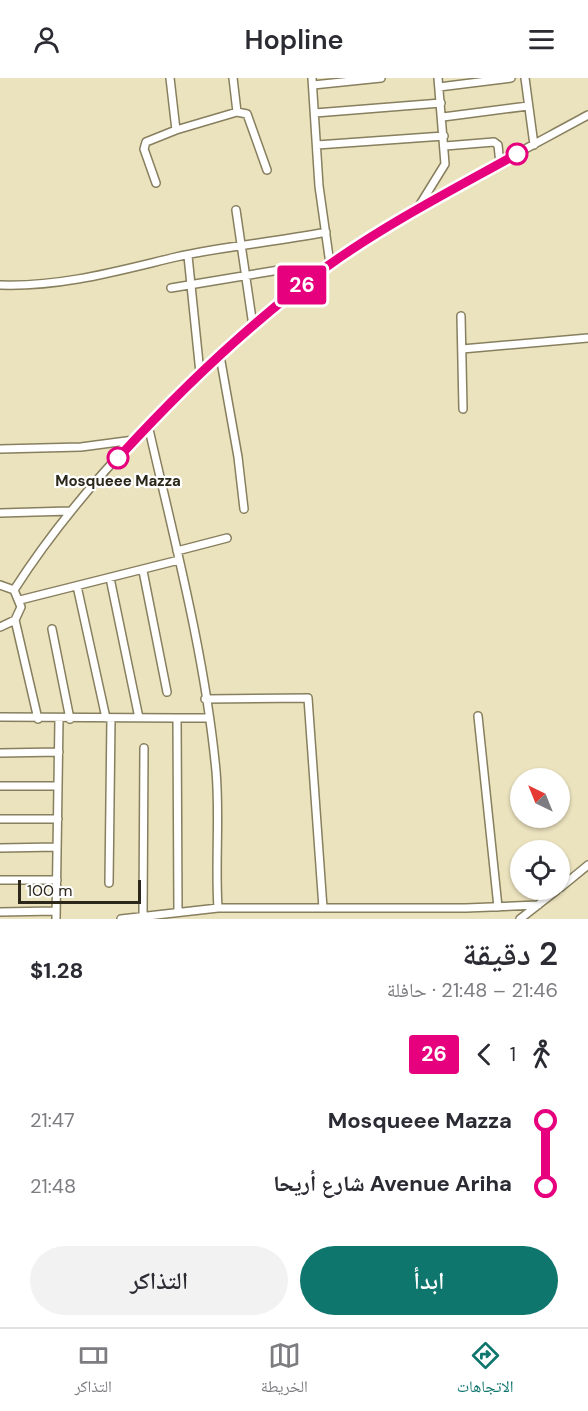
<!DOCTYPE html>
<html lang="ar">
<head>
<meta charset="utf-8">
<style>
  :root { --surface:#fff; --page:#f2f2f3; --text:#2b2b33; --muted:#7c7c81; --line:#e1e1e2; --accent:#0f766e }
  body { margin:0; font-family:"DM Sans","Noto Naskh Arabic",sans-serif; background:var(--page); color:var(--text); direction:rtl; height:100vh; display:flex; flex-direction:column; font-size:22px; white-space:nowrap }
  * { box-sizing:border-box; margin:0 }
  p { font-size:20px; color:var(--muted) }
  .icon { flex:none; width:33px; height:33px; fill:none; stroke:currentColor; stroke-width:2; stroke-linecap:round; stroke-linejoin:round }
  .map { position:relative; height:841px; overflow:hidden; direction:ltr }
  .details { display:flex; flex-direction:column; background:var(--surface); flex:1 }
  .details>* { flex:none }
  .badge { padding:0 12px; border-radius:4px; font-size:21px; line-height:39px }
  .needle { width:39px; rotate:317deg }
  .fabs { position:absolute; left:510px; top:690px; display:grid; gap:12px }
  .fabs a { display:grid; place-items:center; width:60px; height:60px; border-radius:50%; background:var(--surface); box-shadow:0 2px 4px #0004; font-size:30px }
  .scale { position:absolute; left:18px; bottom:15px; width:123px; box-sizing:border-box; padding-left:6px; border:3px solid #2b271a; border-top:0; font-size:16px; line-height:21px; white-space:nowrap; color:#2b271a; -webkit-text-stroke:4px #fff; paint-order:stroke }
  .map>.badge { position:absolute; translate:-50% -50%; box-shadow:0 0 0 3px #fff }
  .legs { display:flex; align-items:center; gap:9px; height:66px; padding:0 30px; font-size:20px }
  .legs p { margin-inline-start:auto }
  .headline { display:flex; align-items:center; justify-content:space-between; height:102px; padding:0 30px }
  h1 { font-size:33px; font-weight:600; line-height:45px }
  .action { display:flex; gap:12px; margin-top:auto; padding:12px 30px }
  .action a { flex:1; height:69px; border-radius:36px; background:var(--accent); color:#fff; font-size:24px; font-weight:600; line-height:69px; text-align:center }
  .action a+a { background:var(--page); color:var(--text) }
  ul { padding:0 30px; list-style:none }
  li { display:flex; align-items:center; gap:21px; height:66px; font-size:22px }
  li i { display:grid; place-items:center; width:9px; height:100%; margin:0 8px; background:currentColor }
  li i::after { content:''; width:15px; height:15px; margin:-8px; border:4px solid; border-radius:50%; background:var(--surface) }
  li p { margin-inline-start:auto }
  li:first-child i { background:linear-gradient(#0000 50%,currentColor 0) }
  li:last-child i { background:linear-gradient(currentColor 50%,#0000 0) }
  header { display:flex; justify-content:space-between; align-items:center; height:78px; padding:0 30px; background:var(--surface); font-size:27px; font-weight:600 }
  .tab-bar { display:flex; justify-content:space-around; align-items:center; height:84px; border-top:2px solid var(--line); background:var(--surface); font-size:16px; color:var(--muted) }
  .tab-bar a { display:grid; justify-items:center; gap:3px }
  .tab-bar .active { color:var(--accent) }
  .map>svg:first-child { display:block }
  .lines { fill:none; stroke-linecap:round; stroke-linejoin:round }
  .street-casing { stroke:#877f5e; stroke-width:10 }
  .street { stroke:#fff; stroke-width:7 }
  .line-1-casing { stroke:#fff; stroke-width:14 }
  .line-1 { stroke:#e6007e; stroke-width:9 }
  .stop-1-dot { fill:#fff; stroke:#e6007e; stroke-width:3 }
  .labels { text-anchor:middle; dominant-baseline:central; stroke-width:4.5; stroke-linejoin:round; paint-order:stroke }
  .stop-label { font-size:15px; font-weight:bold; fill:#2b271a; stroke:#fff }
</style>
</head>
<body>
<header><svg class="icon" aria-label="menu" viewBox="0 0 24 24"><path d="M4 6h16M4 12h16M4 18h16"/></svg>Hopline<svg class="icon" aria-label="person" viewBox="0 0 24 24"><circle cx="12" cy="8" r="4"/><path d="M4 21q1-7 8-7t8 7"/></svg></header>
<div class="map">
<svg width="588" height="841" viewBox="0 0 588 841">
  <rect width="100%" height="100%" fill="#ebe2be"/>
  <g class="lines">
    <defs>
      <path id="street" d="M170,0l6,52
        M233,0l4,34
        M312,0l7,108 11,78
        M525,0l9,67
        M313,7l68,-7
        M439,9l72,-9
        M315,35l126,-10
        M443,39l85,-11
        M317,67l127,-9
        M445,68l49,-4 4,3 2,19
        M156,105l-12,-34 2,-7 30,-12 61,-18 10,2 20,56
        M236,132l17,116
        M416,133l29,-47 -7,-86
        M188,178l12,117
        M0,207c62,2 117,-14 176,-28 49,-11 100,-15 150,-25
        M171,210l120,-20
        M461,238l2,93
        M462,271l126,-11
        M220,278l18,101 6,52
        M148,347c26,114 57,230 68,346 4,46 -1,92 2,137
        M0,371l81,-2 53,-7
        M0,435l70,-2
        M177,473l50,-13
        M143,493l24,121
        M110,500l29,140
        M0,507l14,5 7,17 -6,13 -15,7
        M77,508l29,132
        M14,512c57,-89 131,-167 210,-238 39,-35 79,-70 123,-99 77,-51 160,-94 241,-138
        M20,522l159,-40
        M15,542l23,99
        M52,551l18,90
        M205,621l103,-1 15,210
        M478,638l20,191
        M0,639l177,1
        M0,675l59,-1
        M0,708h58
        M0,741h58
        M0,770l57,-1
        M0,802h57
        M109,805l2,-165
        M560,810l28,-23
        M178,833l-1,-193h32
        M0,834l56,-1
        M143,837l1,-167
        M56,841l3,-200
        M121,841l97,-11h248l72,-3
        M520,841l37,-29"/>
    </defs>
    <use href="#street" class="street-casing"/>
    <use href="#street" class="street"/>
  </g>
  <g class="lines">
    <defs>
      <path id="line-1" d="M118,380c64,-70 134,-137 211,-193 59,-42 125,-76 188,-111"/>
    </defs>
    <use href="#line-1" class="line-1-casing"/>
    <use href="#line-1" class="line-1"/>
  </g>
  <g class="stop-1-dot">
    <circle cx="517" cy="76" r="10"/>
    <circle cx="118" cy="380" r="10"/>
  </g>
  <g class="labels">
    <g class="stop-label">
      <text x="118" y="403">Mosqueee Mazza</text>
    </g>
  </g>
</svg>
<div class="fabs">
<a><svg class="needle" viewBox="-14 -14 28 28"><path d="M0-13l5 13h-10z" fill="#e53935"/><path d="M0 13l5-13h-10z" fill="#7c7c81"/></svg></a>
<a><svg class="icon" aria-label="locate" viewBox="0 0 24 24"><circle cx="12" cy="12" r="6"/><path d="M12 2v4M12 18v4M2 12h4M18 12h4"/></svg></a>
</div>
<div class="scale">100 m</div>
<b class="badge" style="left:302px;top:207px;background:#e6007e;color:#fff">26</b>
</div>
<section class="details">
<div class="headline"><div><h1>2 دقيقة</h1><p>21:46 – 21:48 · حافلة</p></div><b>$1.28</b></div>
<div class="legs"><svg class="icon" aria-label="walk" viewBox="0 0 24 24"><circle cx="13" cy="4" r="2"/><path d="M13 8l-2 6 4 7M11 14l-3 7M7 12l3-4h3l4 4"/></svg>1<svg class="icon" aria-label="back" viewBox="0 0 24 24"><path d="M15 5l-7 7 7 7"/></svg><b class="badge" style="background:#e6007e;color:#fff">26</b></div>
<ul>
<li><i style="color:#e6007e"></i><b>Mosqueee Mazza</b><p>21:47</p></li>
<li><i style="color:#e6007e"></i><b>Avenue Ariha شارع أريحا</b><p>21:48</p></li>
</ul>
<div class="action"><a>ابدأ</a><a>التذاكر</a></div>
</section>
<nav class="tab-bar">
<a class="active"><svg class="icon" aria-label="directions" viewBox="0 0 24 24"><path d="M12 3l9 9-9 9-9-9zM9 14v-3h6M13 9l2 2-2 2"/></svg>الاتجاهات</a>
<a><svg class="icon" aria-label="map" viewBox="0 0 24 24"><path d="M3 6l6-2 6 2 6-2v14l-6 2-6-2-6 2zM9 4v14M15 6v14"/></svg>الخريطة</a>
<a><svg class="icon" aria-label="tickets" viewBox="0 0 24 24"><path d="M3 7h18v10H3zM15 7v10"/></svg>التذاكر</a>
</nav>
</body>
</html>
